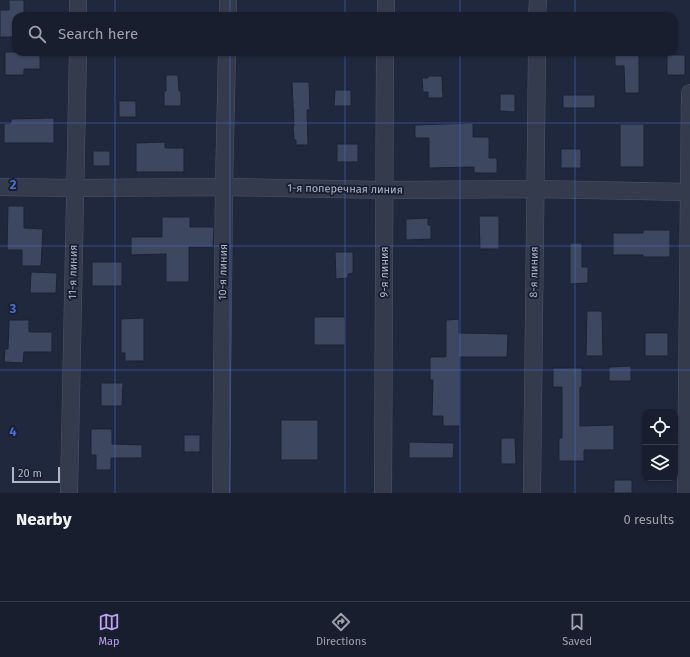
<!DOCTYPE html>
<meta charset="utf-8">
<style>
:root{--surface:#181e2e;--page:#252b3a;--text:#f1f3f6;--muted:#9fa2aa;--line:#363c4a;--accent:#bca0f2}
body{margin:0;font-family:"Fira Sans",sans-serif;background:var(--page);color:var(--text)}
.controls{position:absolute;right:12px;bottom:12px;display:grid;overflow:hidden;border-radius:8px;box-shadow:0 1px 3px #0004}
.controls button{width:36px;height:36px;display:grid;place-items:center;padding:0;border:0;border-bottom:1px solid var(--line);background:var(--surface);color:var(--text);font:20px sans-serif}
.scale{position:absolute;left:12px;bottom:10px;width:48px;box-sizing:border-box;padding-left:4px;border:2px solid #afb5c9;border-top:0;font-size:11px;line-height:14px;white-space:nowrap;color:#afb5c9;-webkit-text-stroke:3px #192032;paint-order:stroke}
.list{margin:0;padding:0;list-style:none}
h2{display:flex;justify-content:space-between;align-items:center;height:52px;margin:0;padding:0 16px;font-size:17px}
h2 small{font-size:13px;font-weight:400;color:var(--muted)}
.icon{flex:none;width:22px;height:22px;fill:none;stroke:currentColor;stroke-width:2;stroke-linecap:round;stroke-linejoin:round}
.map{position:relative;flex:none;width:690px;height:493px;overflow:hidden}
.search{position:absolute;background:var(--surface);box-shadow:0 1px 3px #0004;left:12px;right:12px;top:12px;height:44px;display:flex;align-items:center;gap:10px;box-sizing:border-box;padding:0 14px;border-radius:12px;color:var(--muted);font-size:15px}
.sheet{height:108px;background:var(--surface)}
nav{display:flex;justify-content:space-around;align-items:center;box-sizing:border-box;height:56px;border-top:1px solid var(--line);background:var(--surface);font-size:11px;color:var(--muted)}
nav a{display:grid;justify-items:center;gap:2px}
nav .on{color:var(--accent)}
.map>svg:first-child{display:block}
</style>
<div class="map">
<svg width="690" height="493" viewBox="0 0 690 493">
<rect width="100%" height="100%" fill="#20283d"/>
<!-- building -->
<path fill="#3e4760" stroke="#1b2234" d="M 9,0 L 24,0 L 24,16 L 16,16 L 16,37 L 0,37 L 0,10 L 9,10 Z
M 5,52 L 40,52 L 40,69 L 24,69 L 24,75 L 5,75 Z
M 615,53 L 639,53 L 639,93 L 625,93 L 624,66 L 615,66 Z
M 667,55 L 685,55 L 685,75 L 667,75 Z
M 166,75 L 178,75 L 179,91 L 181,91 L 181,106 L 164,106 L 164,91 L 166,91 Z
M 428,76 L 442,76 L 443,98 L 428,98 L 428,92 L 423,92 L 422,78 L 428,78 Z
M 292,82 L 309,82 L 310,110 L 307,110 L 308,145 L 296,145 L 296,140 L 294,140 L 293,126 L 294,126 Z
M 335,90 L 351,90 L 351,106 L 334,106 Z
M 500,94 L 515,94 L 515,112 L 500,111 Z
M 563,95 L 595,95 L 595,108 L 563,108 Z
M 119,101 L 136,101 L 136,117 L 119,117 Z
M 54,118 L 54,143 L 4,143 L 4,124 L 11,123 L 11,119 Z
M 473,123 L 473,137 L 489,137 L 489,158 L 497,158 L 497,173 L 474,173 L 474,167 L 429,168 L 429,138 L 415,138 L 415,125 Z
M 620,124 L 644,124 L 644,167 L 620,167 Z
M 165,142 L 165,148 L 184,148 L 184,172 L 136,172 L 136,143 Z
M 337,144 L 358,144 L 358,162 L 337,162 Z
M 561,149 L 581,149 L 581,168 L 561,168 Z
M 93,151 L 110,151 L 110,166 L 93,166 Z
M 8,206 L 24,206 L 24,228 L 43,229 L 41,266 L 22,266 L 22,250 L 7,250 Z
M 479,216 L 499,216 L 499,249 L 480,249 Z
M 162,217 L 190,217 L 190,227 L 214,227 L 213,247 L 189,247 L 189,282 L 166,282 L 166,254 L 131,255 L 131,237 L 162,237 Z
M 428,218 L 428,225 L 431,225 L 431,239 L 406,240 L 406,219 Z
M 643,230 L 670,230 L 670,257 L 643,257 L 643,255 L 613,255 L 613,233 L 643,233 Z
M 570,243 L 582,243 L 582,267 L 588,267 L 588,283 L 570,284 Z
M 335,252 L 353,252 L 353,273 L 348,274 L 348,278 L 336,279 Z
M 92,262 L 122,262 L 122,286 L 92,286 Z
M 31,272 L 57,273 L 56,293 L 30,293 Z
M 587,311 L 602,311 L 603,356 L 586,356 Z
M 314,317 L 345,317 L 345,345 L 314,345 Z
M 144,318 L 144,361 L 125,361 L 125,353 L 121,353 L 121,319 Z
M 459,319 L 459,333 L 508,334 L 507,357 L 460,357 L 460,426 L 443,426 L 443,416 L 432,416 L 433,380 L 430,380 L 430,357 L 446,357 L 446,320 Z
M 9,320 L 29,320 L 29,332 L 52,332 L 52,352 L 24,352 L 23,363 L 4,362 L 5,349 L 8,349 Z
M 645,333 L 668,333 L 668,356 L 645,356 Z
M 631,366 L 631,381 L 609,381 L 609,367 Z
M 553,368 L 582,368 L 582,387 L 580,387 L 580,426 L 614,425 L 614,450 L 584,450 L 584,461 L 559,461 L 559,438 L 562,438 L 562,387 L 553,387 Z
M 101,383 L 123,383 L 122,406 L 101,406 Z
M 281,420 L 318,420 L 318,460 L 281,460 Z
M 91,429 L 112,429 L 112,444 L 142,445 L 142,458 L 111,458 L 111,470 L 96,470 L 96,455 L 91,455 Z
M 184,435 L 200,435 L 200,452 L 184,452 Z
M 501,438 L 515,438 L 516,464 L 501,464 Z
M 409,442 L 454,443 L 453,458 L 409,458 Z
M 614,480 L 632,480 L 632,493 L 614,493 Z"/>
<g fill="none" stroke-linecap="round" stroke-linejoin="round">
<defs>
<path id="street" d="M 78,16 L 78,0
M 228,16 L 228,0
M 386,16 L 386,0
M 537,16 L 538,0
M 0,187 L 74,188 L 224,187 L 384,190 L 535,189 L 690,192
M 69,493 L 78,52
M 221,493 L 224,187 L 227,52
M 383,493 L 385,52
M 532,493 L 537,52
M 686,493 L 690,93"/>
</defs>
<!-- street casing -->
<use href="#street" stroke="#4f5568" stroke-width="18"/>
<!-- street -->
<use href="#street" stroke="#343b4d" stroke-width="17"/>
</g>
<!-- grid -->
<path fill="none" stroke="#496dd4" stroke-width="1" stroke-opacity="0.55" d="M 115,0 L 115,16M 230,0 L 230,16M 345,0 L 345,16M 460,0 L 460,16M 575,0 L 575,16M 115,52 L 115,493M 230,52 L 230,493M 345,52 L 345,493M 460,52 L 460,493M 575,52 L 575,493M 0,123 L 690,123M 0,246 L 690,246M 0,370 L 690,370"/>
<g text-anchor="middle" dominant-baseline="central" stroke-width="4" stroke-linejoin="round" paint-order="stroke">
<!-- street labels -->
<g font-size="11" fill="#afb5c9" stroke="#192032">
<text transform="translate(345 189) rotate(1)">1-я поперечная линия</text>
<text transform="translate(73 272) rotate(-89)">11-я линия</text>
<text transform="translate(223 272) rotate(-89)">10-я линия</text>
<text transform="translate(384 272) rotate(-90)">9-я линия</text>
<text transform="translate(534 272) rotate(-89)">8-я линия</text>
</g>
</g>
<g font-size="13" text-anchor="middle" font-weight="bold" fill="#496dd4" stroke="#192032" stroke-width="4" stroke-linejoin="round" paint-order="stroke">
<text x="13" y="189">2</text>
<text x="13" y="313">3</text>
<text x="13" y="436">4</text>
</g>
</svg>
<div class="controls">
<button><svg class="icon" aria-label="locate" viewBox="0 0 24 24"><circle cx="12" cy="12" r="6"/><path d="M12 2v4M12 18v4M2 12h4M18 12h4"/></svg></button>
<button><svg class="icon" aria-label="layers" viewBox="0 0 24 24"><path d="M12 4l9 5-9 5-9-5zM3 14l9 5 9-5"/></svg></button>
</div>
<div class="scale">20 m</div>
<div class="search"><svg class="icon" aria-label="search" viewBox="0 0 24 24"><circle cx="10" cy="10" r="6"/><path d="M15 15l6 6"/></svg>Search here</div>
</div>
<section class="sheet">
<h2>Nearby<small>0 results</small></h2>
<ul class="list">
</ul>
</section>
<nav>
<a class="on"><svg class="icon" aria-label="map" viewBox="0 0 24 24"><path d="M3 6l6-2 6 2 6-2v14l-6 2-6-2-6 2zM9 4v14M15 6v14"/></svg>Map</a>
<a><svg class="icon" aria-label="directions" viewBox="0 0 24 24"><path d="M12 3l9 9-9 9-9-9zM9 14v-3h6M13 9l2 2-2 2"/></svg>Directions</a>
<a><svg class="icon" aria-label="saved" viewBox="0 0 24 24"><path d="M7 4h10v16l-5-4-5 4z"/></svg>Saved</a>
</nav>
